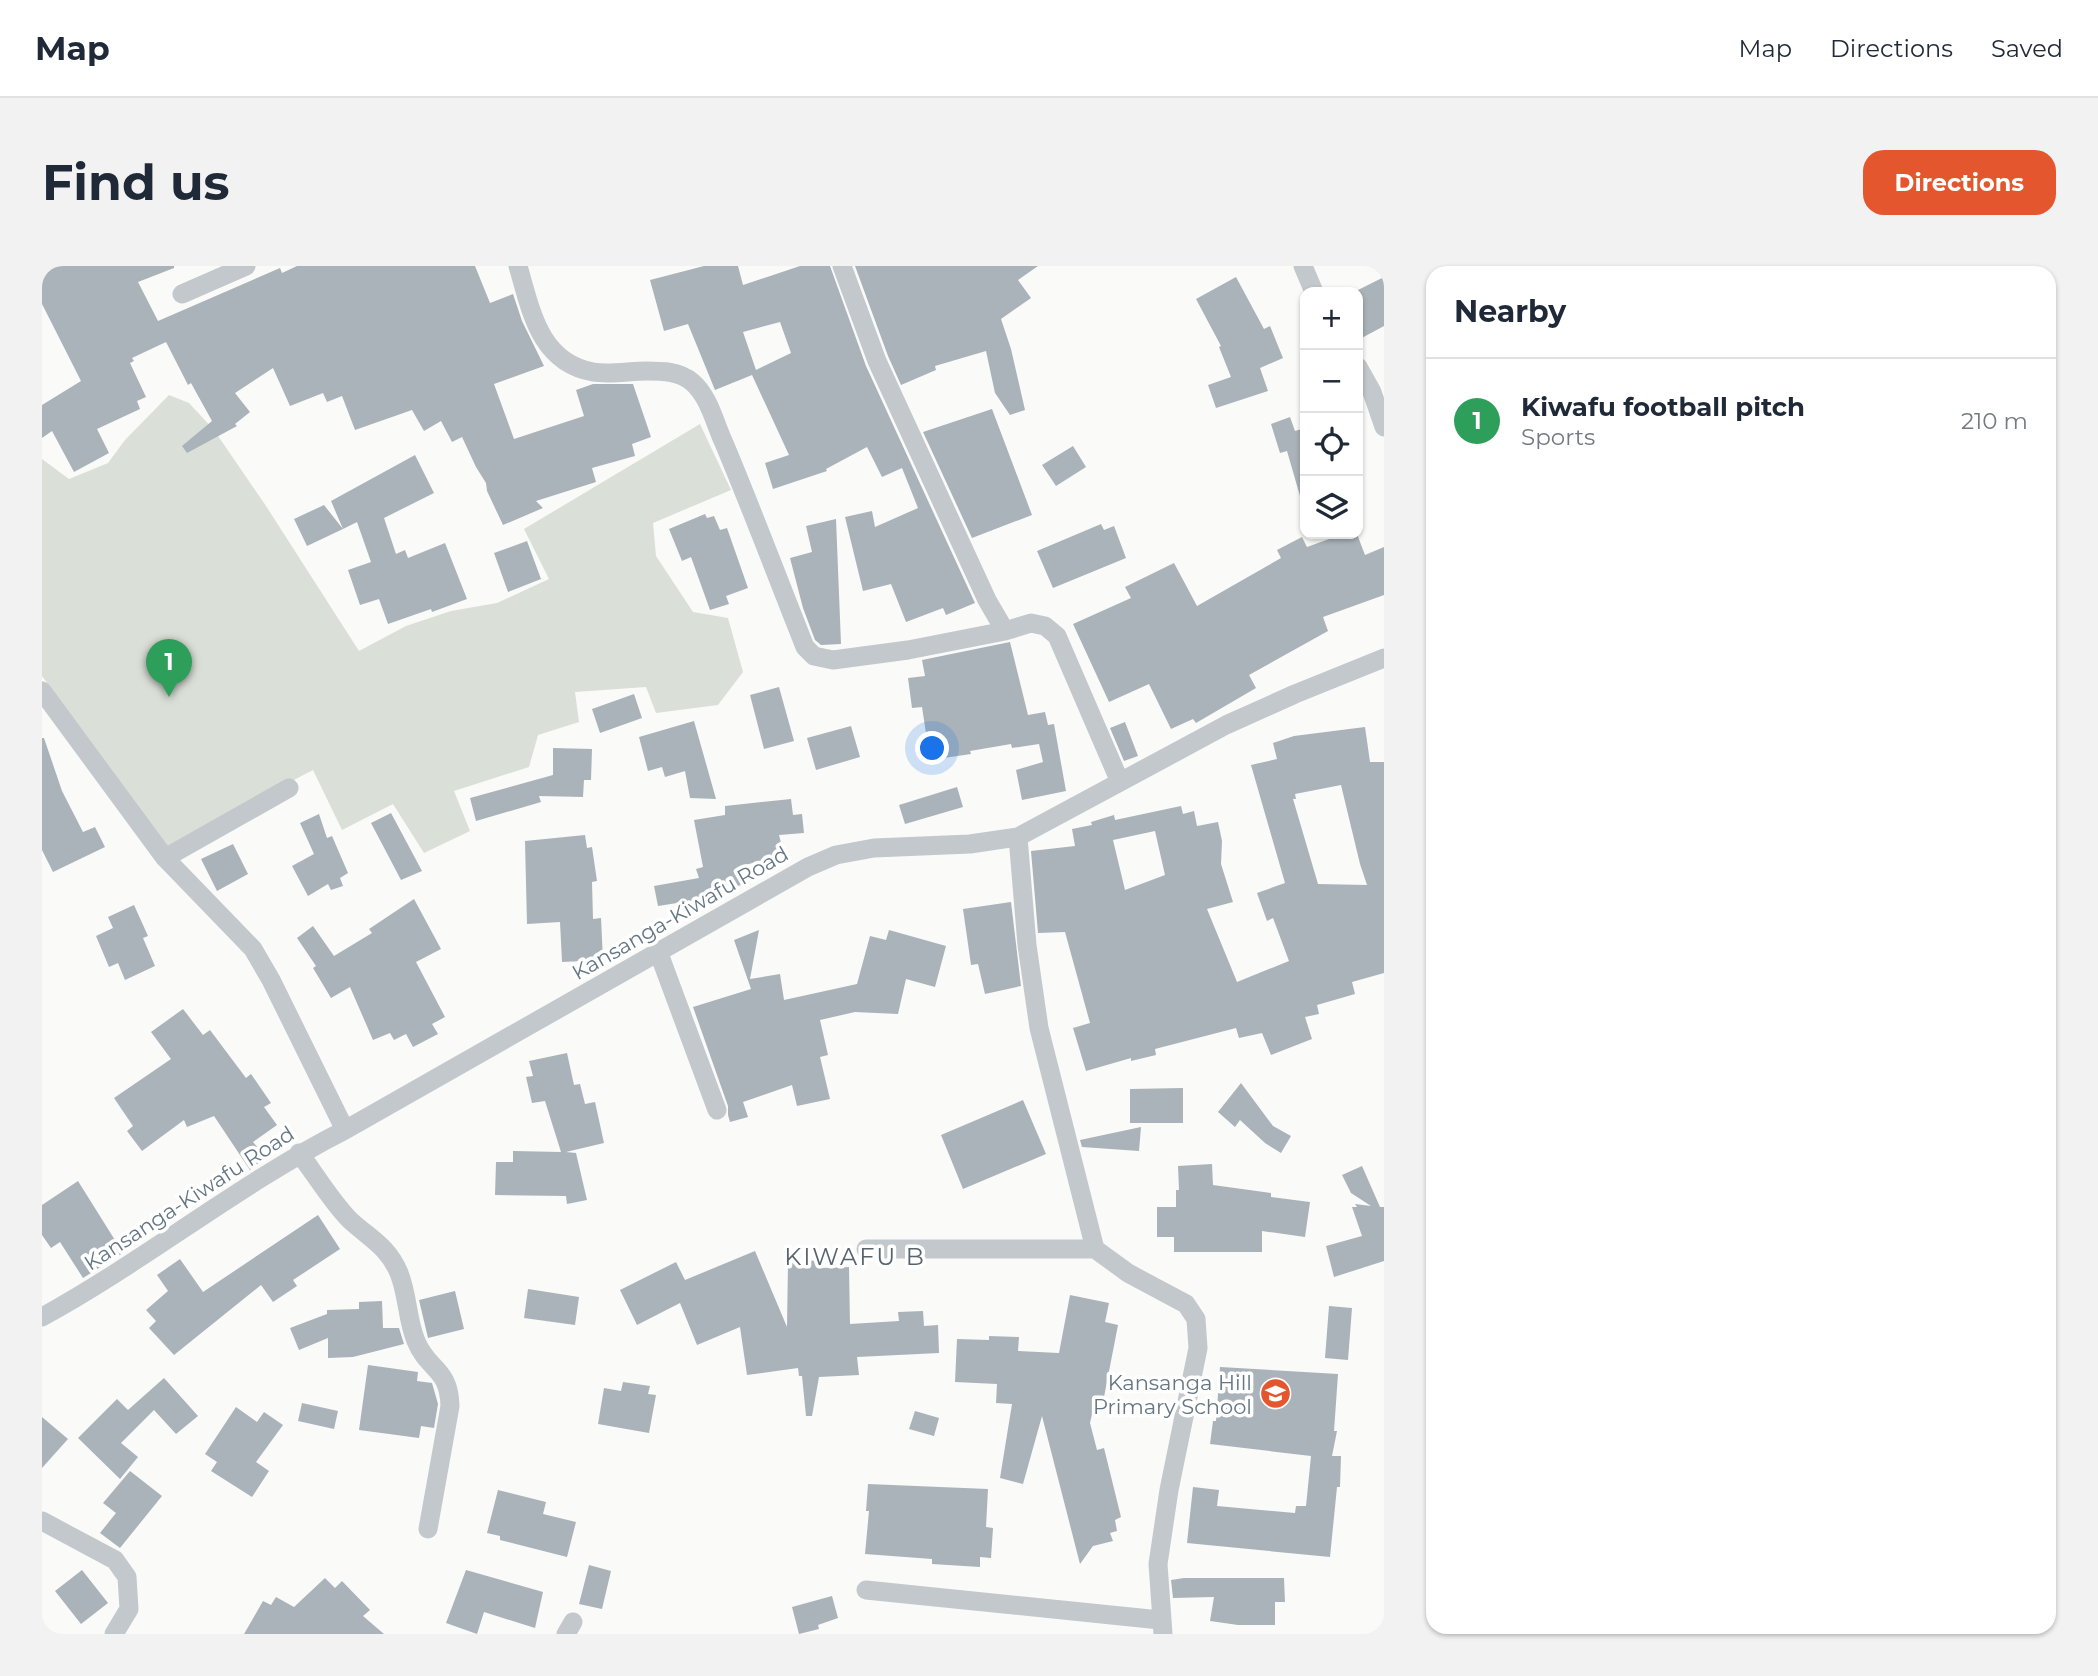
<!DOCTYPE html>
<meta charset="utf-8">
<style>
:root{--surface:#fff;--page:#f2f2f3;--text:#1f2937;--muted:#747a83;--line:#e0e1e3;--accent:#e4572e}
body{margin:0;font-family:Montserrat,sans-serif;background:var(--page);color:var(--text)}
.controls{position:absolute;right:21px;top:21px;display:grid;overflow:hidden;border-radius:14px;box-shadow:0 2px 5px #0004}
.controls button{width:63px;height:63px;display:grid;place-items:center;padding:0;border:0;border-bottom:2px solid var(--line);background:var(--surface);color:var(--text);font:35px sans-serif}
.you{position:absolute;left:891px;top:483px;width:24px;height:24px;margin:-18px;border:5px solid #fff;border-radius:50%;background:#1a73e8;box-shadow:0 0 0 10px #1a73e833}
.badge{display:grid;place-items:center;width:46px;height:46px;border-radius:50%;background:var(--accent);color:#fff;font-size:23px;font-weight:700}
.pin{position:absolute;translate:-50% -58px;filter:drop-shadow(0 2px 4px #0008)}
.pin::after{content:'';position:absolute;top:37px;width:24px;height:21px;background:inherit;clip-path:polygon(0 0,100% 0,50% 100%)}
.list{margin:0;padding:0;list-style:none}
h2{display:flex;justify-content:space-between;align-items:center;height:91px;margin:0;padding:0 28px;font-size:30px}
h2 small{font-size:23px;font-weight:400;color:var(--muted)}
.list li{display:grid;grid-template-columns:46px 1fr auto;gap:21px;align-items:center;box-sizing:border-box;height:126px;padding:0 28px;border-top:2px solid var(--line)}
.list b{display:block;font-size:26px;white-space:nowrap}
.list p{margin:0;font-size:23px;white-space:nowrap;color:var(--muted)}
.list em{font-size:23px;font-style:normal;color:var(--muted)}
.icon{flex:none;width:38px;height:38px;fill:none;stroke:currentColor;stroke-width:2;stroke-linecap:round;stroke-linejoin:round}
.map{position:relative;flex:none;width:1342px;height:1368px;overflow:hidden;border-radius:21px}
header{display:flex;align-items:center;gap:42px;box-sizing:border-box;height:98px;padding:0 35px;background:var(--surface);border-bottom:2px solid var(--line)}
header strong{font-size:33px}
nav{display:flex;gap:38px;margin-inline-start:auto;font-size:24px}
.intro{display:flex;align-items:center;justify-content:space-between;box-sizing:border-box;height:168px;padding:0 42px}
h1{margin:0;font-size:49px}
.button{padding:18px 32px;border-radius:21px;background:var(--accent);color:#fff;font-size:24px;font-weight:700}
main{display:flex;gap:42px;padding:0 42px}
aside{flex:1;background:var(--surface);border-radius:21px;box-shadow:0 2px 5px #0004}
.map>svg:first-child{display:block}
</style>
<header>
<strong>Map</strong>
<nav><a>Map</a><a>Directions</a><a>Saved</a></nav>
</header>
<div class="intro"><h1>Find us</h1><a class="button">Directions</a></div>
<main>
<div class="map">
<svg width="1342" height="1368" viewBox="0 0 1342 1368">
<rect width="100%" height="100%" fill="#fafaf8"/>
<!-- green -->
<path fill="#dadfd7" d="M 127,129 L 147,137 L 172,164 L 224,240 L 317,385 L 364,360 L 409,345 L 455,337 L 507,313 L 482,263 L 658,158 L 689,224 L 611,257 L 614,290 L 651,346 L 686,352 L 701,406 L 676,439 L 614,447 L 604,421 L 533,426 L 537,456 L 496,469 L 487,501 L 412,525 L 428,565 L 382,587 L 351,538 L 300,564 L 271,504 L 125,580 L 0,410 L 0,193 L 27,213 L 66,197 L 83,174 Z"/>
<!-- building -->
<path fill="#aab3b9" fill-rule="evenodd" d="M 8,0 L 132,0 L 132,2 L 96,16 L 116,55 L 238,2 L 240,7 L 255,0 L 433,0 L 448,37 L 471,28 L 480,55 L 502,100 L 452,118 L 472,173 L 542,150 L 534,124 L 551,118 L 591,118 L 609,171 L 590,178 L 593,190 L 550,202 L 554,216 L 494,235 L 501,242 L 461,259 L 445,225 L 444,217 L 434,201 L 420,171 L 410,176 L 399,155 L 382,165 L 370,144 L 313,164 L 300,130 L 285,136 L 281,127 L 248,140 L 231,102 L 193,127 L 208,146 L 193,158 L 195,160 L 145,187 L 140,180 L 170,155 L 149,117 L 146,119 L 124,76 L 90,92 L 92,95 L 88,97 L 104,131 L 95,135 L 98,143 L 55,163 L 67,187 L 32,206 L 10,165 L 0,172 L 0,139 L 39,115 L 0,38 L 0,4 Z
M 662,0 L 696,0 L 701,19 L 758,0 L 788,0 L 824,100 L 933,337 L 904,349 L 901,342 L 864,356 L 849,318 L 821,325 L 803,251 L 830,245 L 833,261 L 876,242 L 860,202 L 840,211 L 825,181 L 784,203 L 785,205 L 731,223 L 723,197 L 747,189 L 710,109 L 673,124 L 646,58 L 622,65 L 608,14 ZM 738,56 L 749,87 L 714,104 L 701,66 Z
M 813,0 L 996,0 L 976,14 L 989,32 L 959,53 L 969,83 L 983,144 L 968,149 L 953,127 L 944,85 L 893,100 L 894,104 L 859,119 L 846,90 Z
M 1194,11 L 1222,63 L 1228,60 L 1241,92 L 1218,102 L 1226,125 L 1174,142 L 1166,119 L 1189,111 L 1177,81 L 1179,80 L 1154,33 Z
M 1342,11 L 1342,60 L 1316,74 L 1316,24 Z
M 950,143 L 990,249 L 930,272 L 881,166 Z
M 1248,151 L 1253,165 L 1263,162 L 1263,229 L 1258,230 L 1245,185 L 1238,187 L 1229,158 Z
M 1031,180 L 1044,201 L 1014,220 L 1000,199 Z
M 373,189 L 392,227 L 342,252 L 354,288 L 363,284 L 366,292 L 403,277 L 425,333 L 390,346 L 389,343 L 346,358 L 337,333 L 318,339 L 306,304 L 329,296 L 315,256 L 301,263 L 289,235 Z
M 282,239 L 301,263 L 265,280 L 252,253 Z
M 663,248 L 665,252 L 672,250 L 678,264 L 685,262 L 706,322 L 684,330 L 687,338 L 668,344 L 649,291 L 640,295 L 627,263 Z
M 794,253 L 799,378 L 779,379 L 773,374 L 761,342 L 748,292 L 770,286 L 764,260 Z
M 1059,258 L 1062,264 L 1072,260 L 1084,292 L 1011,322 L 995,285 Z
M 1301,268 L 1315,268 L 1323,289 L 1342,281 L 1342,329 L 1281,351 L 1286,365 L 1207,409 L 1214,422 L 1154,457 L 1151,453 L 1129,463 L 1107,418 L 1067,436 L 1031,358 L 1089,332 L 1083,321 L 1132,297 L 1155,340 L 1239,292 L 1235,284 L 1260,271 L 1265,281 Z
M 485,275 L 499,313 L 466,326 L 452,287 Z
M 968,376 L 986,449 L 1003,446 L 1006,459 L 1012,458 L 1024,525 L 980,534 L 974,504 L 1001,496 L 997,478 L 970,482 L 969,478 L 928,485 L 929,488 L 888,494 L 880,441 L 870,442 L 866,412 L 883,410 L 880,394 Z
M 737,421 L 752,475 L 722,483 L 708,429 Z
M 592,428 L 600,452 L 558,467 L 550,443 Z
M 652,455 L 674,533 L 648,532 L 643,505 L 623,511 L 620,501 L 606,505 L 597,471 Z
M 1083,456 L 1096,490 L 1082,495 L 1068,462 Z
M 809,460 L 818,491 L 774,504 L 765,472 Z
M 1323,461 L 1328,496 L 1342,496 L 1342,707 L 1310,716 L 1313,728 L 1275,739 L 1277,748 L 1263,751 L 1270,773 L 1229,789 L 1220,767 L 1197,772 L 1194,762 L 1113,783 L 1114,789 L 1089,795 L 1089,792 L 1044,805 L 1031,762 L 1048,757 L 1023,666 L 996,667 L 989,585 L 1033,580 L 1030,563 L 1050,559 L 1049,556 L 1072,549 L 1073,554 L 1139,540 L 1141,548 L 1152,545 L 1155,560 L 1176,556 L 1180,575 L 1179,598 L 1191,636 L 1165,643 L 1195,716 L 1247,695 L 1231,652 L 1225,655 L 1215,627 L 1243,617 L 1209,499 L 1235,493 L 1231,477 L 1252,470 ZM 1299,519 L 1318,598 L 1325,619 L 1276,618 L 1251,533 L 1254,533 L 1253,528 ZM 1113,565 L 1123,609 L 1083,624 L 1071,574 Z
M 0,472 L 2,472 L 20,525 L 41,566 L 53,561 L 63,581 L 11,606 L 0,584 Z
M 511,482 L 550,483 L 549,514 L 542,514 L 541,531 L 497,530 L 499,536 L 434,555 L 428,532 L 511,509 Z
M 915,521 L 921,541 L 863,558 L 857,539 Z
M 749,533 L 751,549 L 760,548 L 762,567 L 737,569 L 742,589 L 699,600 L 700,605 L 695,607 L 699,619 L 654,634 L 616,640 L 612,620 L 657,612 L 654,603 L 661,601 L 652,554 L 683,549 L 683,540 Z
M 349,547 L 380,605 L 359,614 L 329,557 Z
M 277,548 L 285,572 L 290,570 L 306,607 L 298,612 L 301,620 L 289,624 L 286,618 L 266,630 L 250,600 L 272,588 L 258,557 Z
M 543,569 L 545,582 L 550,581 L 555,615 L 550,616 L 551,653 L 559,652 L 561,694 L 520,696 L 518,656 L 485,658 L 483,575 Z
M 191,578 L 206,608 L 175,625 L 159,593 Z
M 372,633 L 399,683 L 374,696 L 403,751 L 390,758 L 396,768 L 371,781 L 364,768 L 352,774 L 348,767 L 331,774 L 308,721 L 289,732 L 271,702 L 274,700 L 255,672 L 271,660 L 292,690 L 330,667 L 327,663 Z
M 969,636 L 979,720 L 943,728 L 936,698 L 929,699 L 921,643 Z
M 92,639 L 106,670 L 101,672 L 113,700 L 83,714 L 76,697 L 67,701 L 54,670 L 71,662 L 66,651 Z
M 717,664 L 708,713 L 738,708 L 742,734 L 815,718 L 828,670 L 844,674 L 847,664 L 904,680 L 893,721 L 864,713 L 856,748 L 813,746 L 778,754 L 786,789 L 778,791 L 788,833 L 755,840 L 750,819 L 701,836 L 706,851 L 688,856 L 686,849 L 686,840 L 651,741 L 709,723 L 692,674 Z
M 141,743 L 161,769 L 168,764 L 204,812 L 209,808 L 229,837 L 222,841 L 235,859 L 211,876 L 224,891 L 208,904 L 172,850 L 145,861 L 142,854 L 100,885 L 85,865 L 91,860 L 72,832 L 129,793 L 109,766 Z
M 525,787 L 532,819 L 538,818 L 543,838 L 553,836 L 562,877 L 524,886 L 534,887 L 545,934 L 525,938 L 524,930 L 453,929 L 454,896 L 471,896 L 471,885 L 519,886 L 503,835 L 490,837 L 484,811 L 491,810 L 487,795 Z
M 1199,817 L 1231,860 L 1249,870 L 1239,887 L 1223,877 L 1198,854 L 1193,861 L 1176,846 Z
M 1141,822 L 1141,857 L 1088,857 L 1088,823 Z
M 981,834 L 1004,888 L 921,923 L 899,869 Z
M 1099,861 L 1097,885 L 1040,881 L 1038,874 Z
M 1170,898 L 1171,919 L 1229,927 L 1229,931 L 1268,936 L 1263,971 L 1220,965 L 1220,986 L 1132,986 L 1132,971 L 1115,971 L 1115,941 L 1134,941 L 1134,924 L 1137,924 L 1136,900 Z
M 1320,900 L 1338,941 L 1342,941 L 1342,995 L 1292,1011 L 1284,980 L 1320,970 L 1310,941 L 1315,941 L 1313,938 L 1329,940 L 1309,927 L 1300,909 Z
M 36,915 L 81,987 L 41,1012 L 18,976 L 9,982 L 0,969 L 0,939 Z
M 276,949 L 298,983 L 251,1014 L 255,1020 L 231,1036 L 219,1019 L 132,1089 L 107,1062 L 114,1055 L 104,1044 L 126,1025 L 115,1009 L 138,993 L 161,1026 Z
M 713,985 L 745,1061 L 746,996 L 781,994 L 781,1002 L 807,1001 L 808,1058 L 857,1055 L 856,1046 L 881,1045 L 882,1060 L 896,1059 L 897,1087 L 815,1091 L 817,1109 L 777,1111 L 770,1150 L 764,1150 L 760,1110 L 757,1110 L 756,1102 L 705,1109 L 698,1061 L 655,1079 L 638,1037 L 595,1059 L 578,1024 L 634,996 L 643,1014 Z
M 486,1023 L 537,1031 L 533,1059 L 482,1052 Z
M 413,1025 L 422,1063 L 386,1072 L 377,1034 Z
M 1028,1029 L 1067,1037 L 1063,1056 L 1076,1059 L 1062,1131 L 1054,1130 L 1048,1157 L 1055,1184 L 1062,1182 L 1079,1251 L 1073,1254 L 1075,1265 L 1068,1267 L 1071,1275 L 1051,1280 L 1038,1298 L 1000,1150 L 981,1218 L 958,1212 L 970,1138 L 954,1137 L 955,1118 L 913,1116 L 915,1073 L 947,1074 L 947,1070 L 977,1071 L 976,1085 L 1017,1087 Z
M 340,1035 L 341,1062 L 357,1062 L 362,1078 L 311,1091 L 286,1092 L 286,1072 L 257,1084 L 248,1062 L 285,1048 L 285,1044 L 317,1043 L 317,1036 Z
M 1287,1040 L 1310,1042 L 1306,1094 L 1283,1092 Z
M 326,1099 L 376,1106 L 375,1115 L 390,1117 L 396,1138 L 392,1162 L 379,1160 L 377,1172 L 317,1164 Z
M 1178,1101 L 1296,1108 L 1292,1165 L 1295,1165 L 1290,1190 L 1299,1190 L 1298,1221 L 1295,1221 L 1288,1291 L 1145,1277 L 1151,1221 L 1177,1224 L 1175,1240 L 1253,1247 L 1254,1240 L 1264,1240 L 1269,1190 L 1168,1178 L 1171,1155 L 1174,1155 Z
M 122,1112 L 156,1150 L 134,1168 L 112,1144 L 79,1177 L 96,1191 L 78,1213 L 36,1172 L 75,1133 L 86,1144 Z
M 581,1116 L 608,1120 L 606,1128 L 614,1129 L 607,1167 L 556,1158 L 562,1122 L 579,1125 Z
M 260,1137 L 296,1145 L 292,1163 L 256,1155 Z
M 194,1141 L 215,1156 L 222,1146 L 241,1159 L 214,1196 L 227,1205 L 210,1231 L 169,1205 L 175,1196 L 163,1188 Z
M 873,1145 L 897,1152 L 892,1170 L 867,1163 Z
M 0,1151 L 26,1173 L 0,1202 Z
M 88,1205 L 120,1230 L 78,1282 L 58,1267 L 74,1247 L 61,1237 Z
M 826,1218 L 946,1223 L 944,1261 L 951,1262 L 949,1292 L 938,1291 L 938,1301 L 890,1298 L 890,1293 L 823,1288 L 827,1245 L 824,1245 Z
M 456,1224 L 504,1236 L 501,1248 L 534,1256 L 525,1291 L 458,1274 L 458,1270 L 445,1267 Z
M 547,1299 L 569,1305 L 560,1343 L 537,1338 Z
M 40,1304 L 66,1337 L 39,1358 L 13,1325 Z
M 424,1304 L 501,1326 L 493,1362 L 442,1346 L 435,1368 L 404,1357 Z
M 283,1312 L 293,1322 L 300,1315 L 328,1344 L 321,1350 L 342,1368 L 202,1368 L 221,1335 L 229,1339 L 234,1331 L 252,1341 Z
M 1142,1312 L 1242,1312 L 1243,1336 L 1233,1336 L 1233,1359 L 1196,1359 L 1168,1355 L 1172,1331 L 1131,1332 L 1129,1314 Z
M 790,1330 L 796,1352 L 776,1359 L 777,1363 L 757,1368 L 750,1341 Z"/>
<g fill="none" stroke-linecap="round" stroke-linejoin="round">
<!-- minor -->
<path stroke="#c3c8cc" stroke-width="19" d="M 476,0 C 489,44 497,96 551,106 C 567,109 588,105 604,105 C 620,105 637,105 650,116 C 667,130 673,158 682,177 C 710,244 736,313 763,381 L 772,390 L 791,394 L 866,384 L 963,365 L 989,357 L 1003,360 L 1015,370 L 1078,516
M 800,0 L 835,95 L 945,334 L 963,365
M 1261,0 L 1272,26
M 140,28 L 204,0
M 1316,101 L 1330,126 L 1342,161
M 0,425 L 123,592 L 211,683 L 229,714 L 303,864
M 976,571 L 985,679 L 997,762 L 1053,983 L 1086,1007 L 1144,1038 L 1154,1053 L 1156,1082 L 1127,1224 L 1116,1298 L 1121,1368
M 123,592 L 247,522
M 616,685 L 675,844
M 257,887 C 272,906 293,941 310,956 C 329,973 346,981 357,1007 C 366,1029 365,1054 374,1075 C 386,1105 407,1101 408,1140 L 386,1263
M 824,983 L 1053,983
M 0,1051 C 104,994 197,918 303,864 L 766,601 L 794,589 L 832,582 L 928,578 L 976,571 L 1184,459 L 1253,428 L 1342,392
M 0,1255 L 73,1294 L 85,1311 L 87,1343 L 72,1368
M 824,1324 L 1118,1354
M 524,1368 L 531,1356"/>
</g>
<!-- icons -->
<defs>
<symbol id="school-disc" viewBox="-11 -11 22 22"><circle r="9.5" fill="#e4572e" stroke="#fff"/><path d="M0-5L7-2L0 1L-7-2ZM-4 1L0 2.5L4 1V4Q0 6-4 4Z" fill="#fff"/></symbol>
</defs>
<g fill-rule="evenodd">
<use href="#school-disc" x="1216" y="1110" width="35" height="35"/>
</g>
<g text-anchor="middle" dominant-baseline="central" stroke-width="7" stroke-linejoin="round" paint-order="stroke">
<!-- street labels -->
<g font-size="21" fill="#657683" stroke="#fff">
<text transform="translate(638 647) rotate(-30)">Kansanga-Kiwafu Road</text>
<text transform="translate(147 932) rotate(-33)">Kansanga-Kiwafu Road</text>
</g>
<!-- poi labels -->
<g font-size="21" fill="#657683" stroke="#fff" text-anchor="end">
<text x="1210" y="1116">Kansanga Hill<tspan x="1210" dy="24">Primary School</tspan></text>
</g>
<!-- quarter labels -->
<g font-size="24" letter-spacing="2" fill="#57646e" stroke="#fff">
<text x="813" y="990">KIWAFU B</text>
</g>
</g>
</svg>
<div class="controls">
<button>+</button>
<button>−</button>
<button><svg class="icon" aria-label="locate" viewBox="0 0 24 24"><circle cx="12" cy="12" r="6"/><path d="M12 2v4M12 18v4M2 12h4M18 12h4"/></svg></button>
<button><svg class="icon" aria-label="layers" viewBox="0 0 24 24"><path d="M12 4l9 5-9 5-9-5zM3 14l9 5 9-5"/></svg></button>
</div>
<div class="you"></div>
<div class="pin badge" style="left:127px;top:431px;background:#2e9e5b">1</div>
</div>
<aside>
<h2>Nearby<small></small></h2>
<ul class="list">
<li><span class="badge" style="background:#2e9e5b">1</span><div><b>Kiwafu football pitch</b><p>Sports</p></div><em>210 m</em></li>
</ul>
</aside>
</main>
